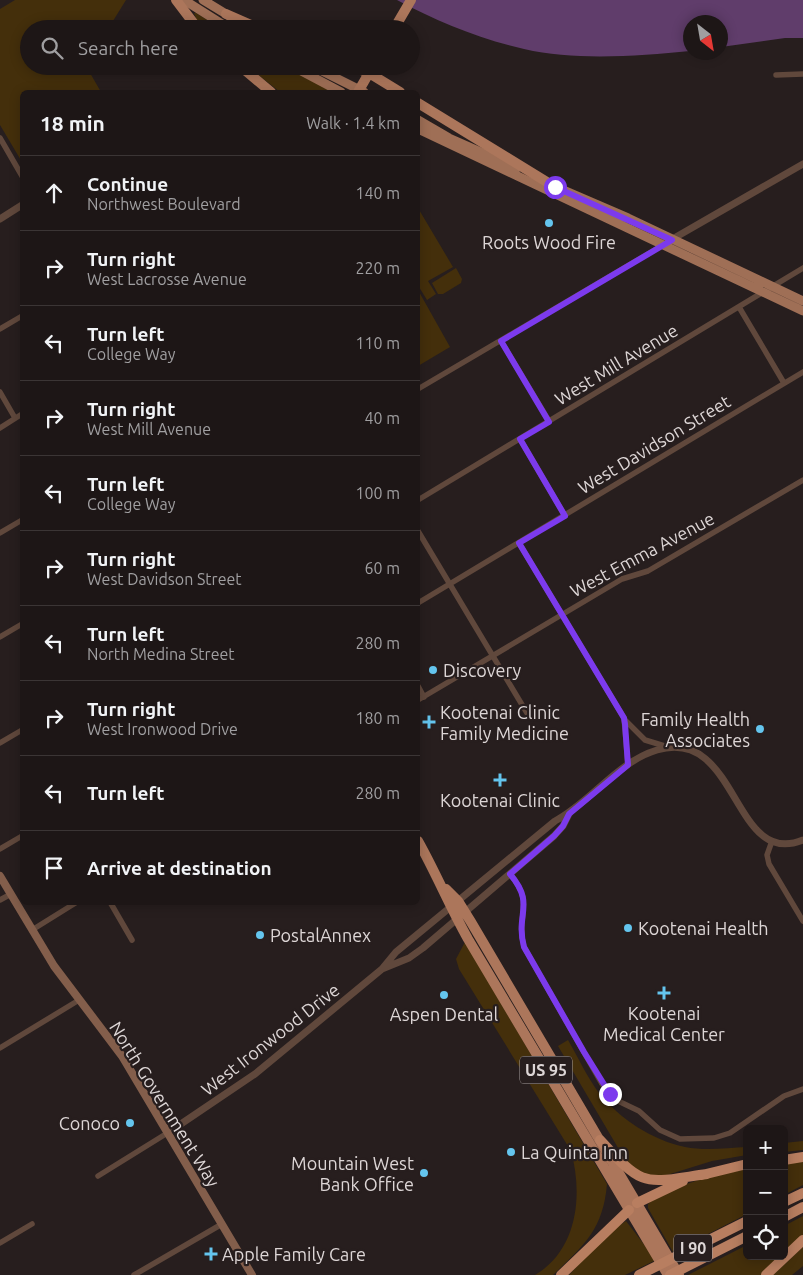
<!DOCTYPE html>
<meta charset="utf-8">
<style>
:root{--surface:#1d1616;--page:#251f1f;--text:#f1f3f6;--muted:#a09fa1;--line:#3b3535}
body{margin:0;font-family:Ubuntu,sans-serif;background:var(--page);color:var(--text)}
.controls{position:absolute;right:15px;bottom:15px;display:grid;overflow:hidden;border-radius:8px;box-shadow:0 2px 12px #0003}
.controls button{width:45px;height:45px;display:grid;place-items:center;padding:0;border:0;border-bottom:1px solid var(--line);background:var(--surface);color:var(--text);font:25px sans-serif}
.compass{position:absolute;left:683px;top:15px;width:45px;height:45px;border-radius:50%;background:var(--surface);box-shadow:0 2px 12px #0003;rotate:149deg}
.stop{position:absolute;width:15px;height:15px;margin:-11px;border:4px solid #7c3aed;border-radius:50%;background:#fff}
.stop.end{background:#7c3aed;border-color:#fff;box-shadow:0 1px 5px #0008}
.list{margin:0;padding:0;list-style:none}
h2{display:flex;justify-content:space-between;align-items:center;height:65px;margin:0;padding:0 20px;font-size:21px}
h2 small{font-size:16px;font-weight:400;color:var(--muted)}
.list li{display:grid;grid-template-columns:32px 1fr auto;gap:15px;align-items:center;box-sizing:border-box;height:75px;padding:0 20px;border-top:1px solid var(--line)}
.list b{display:block;font-size:19px;white-space:nowrap}
.list p{margin:0;font-size:16px;white-space:nowrap;color:var(--muted)}
.list em{font-size:16px;font-style:normal;color:var(--muted)}
.icon{flex:none;width:28px;height:28px;fill:none;stroke:currentColor;stroke-width:2;stroke-linecap:round;stroke-linejoin:round}
.map{position:relative;flex:none;width:803px;height:1275px;overflow:hidden}
.search{position:absolute;background:var(--surface);box-shadow:0 2px 12px #0003;left:20px;top:20px;width:400px;height:55px;display:flex;align-items:center;gap:12px;box-sizing:border-box;padding:0 18px;border-radius:28px;color:var(--muted);font-size:19px}
.panel{position:absolute;background:var(--surface);box-shadow:0 2px 12px #0003;left:20px;top:90px;width:400px;height:815px;border-radius:8px}
.map>svg:first-child{display:block}
</style>
<div class="map">
<svg width="803" height="1275" viewBox="0 0 803 1275">
<rect width="100%" height="100%" fill="#271e1e"/>
<!-- green -->
<path fill="#442f0b" d="M 15,0 L 126,0 L 108,29 L 29,29 L 29,66 L 86,66 L 101,92 L 22,92 L 22,162 L 0,125 L 0,9 Z
M 194,13 L 196,13 L 222,29 L 204,29 L 198,23 Z
M 247,66 L 287,66 L 334,92 L 280,92 Z
M 418,208 L 453,267 L 428,281 L 436,294 L 427,300 L 419,287 L 418,289 Z
M 456,268 L 462,279 L 461,283 L 443,294 L 438,294 L 432,283 Z
M 418,290 L 450,347 L 418,366 Z
M 465,942 L 607,1184 C 603,1230 584,1245 553,1275 L 535,1275 C 578,1250 583,1194 571,1151 L 459,969 L 456,959 Z
M 568,1040 C 578,1057 587,1077 599,1093 C 620,1119 652,1140 685,1147 C 705,1151 727,1148 747,1147 L 747,1155 L 712,1161 L 667,1175 L 651,1177 L 636,1171 L 627,1163 L 558,1046 Z
M 803,1141 L 803,1150 L 784,1152 L 784,1143 Z
M 803,1160 L 803,1185 L 784,1195 L 784,1163 Z
M 747,1169 L 747,1214 L 673,1252 L 648,1208 L 648,1204 C 666,1187 722,1172 747,1169 Z
M 803,1216 L 803,1236 L 784,1254 L 784,1226 Z
M 626,1221 L 656,1260 L 625,1275 L 569,1275 L 608,1233 Z
M 747,1245 L 747,1256 L 782,1256 L 763,1275 L 688,1275 Z
M 803,1247 L 803,1266 L 792,1275 L 773,1275 Z"/>
<!-- water -->
<path fill="#603d6b" d="M 397,0 L 803,0 L 803,38 L 785,38 L 721,47 L 720,22 L 690,22 L 690,51 C 638,56 576,61 524,49 C 480,39 436,21 397,0 Z"/>
<g fill="none" stroke-linecap="round" stroke-linejoin="round">
<!-- minor -->
<path stroke="#60483c" stroke-width="5.5" d="M 776,75 L 803,74
M 0,138 L 22,176
M 739,307 L 784,383
M 0,329 L 22,316
M 501,341 L 549,421
M 418,389 L 663,245
M 0,392 L 15,418
M 0,428 L 22,414
M 520,439 L 565,516
M 418,500 L 803,268
M 418,531 L 527,713
M 0,533 L 22,520
M 519,543 L 624,718 L 628,765
M 418,603 L 803,372
M 0,637 L 22,624
M 418,686 L 424,697
M 418,700 L 622,579 L 648,571 L 803,480
M 625,720 L 645,740 L 668,747
M 0,743 L 22,730
M 772,841 L 767,855 L 769,864 L 803,921
M 0,849 L 22,836
M 510,874 C 536,905 515,913 524,947 L 602,1084 L 616,1100 L 639,1111 L 660,1130 L 680,1139 L 714,1138 L 730,1133 L 784,1096 L 803,1089
M 0,900 L 11,894
M 110,902 L 132,940
M 32,930 L 77,902
M 0,1048 L 79,1000
M 98,1176 L 169,1132
M 0,1243 L 32,1224
M 134,1275 L 222,1224"/>
<!-- tertiary -->
<path stroke="#60483c" stroke-width="7" d="M 0,219 L 22,205
M 669,241 L 803,164
M 382,969 L 409,958 L 423,948 L 554,836 L 563,826 L 569,814
M 169,1132 L 255,1074 L 382,969 L 396,952 L 555,821 C 591,802 617,762 657,750 C 739,726 732,869 803,840"/>
<!-- secondary -->
<path stroke="#835e4b" stroke-width="8" d="M 0,876 L 54,966 L 122,1056 L 252,1275"/>
<!-- primary -->
<path stroke="#9f6f56" stroke-width="9" d="M 184,0 L 230,29
M 203,0 L 231,17
M 292,66 L 341,92
M 312,66 L 364,92
M 418,120 L 449,138 L 517,168
M 418,129 L 803,311
M 549,184 L 628,218 L 803,301"/>
<!-- trunk -->
<path stroke="#ac765b" stroke-width="10" d="M 176,0 L 198,29
M 226,14 L 260,29
M 394,29 L 411,0
M 240,66 L 271,92
M 351,66 L 369,73 L 400,92
M 358,92 L 373,66
M 418,103 L 555,187
M 418,841 C 436,873 450,907 468,939 L 668,1275
M 446,889 L 458,901 L 471,922 L 679,1275"/>
<!-- motorway -->
<path stroke="#b87e60" stroke-width="10" d="M 600,1140 C 645,1189 643,1183 707,1174
M 784,1160 L 803,1157
M 702,1175 L 747,1164
M 784,1202 L 803,1193
M 637,1203 L 683,1181
M 784,1217 L 803,1207
M 561,1275 L 629,1210
M 639,1275 L 747,1221
M 670,1275 L 747,1236
M 766,1275 L 803,1240"/>
</g>
<g fill="none" stroke-linecap="round" stroke-linejoin="round">
<!-- route -->
<path stroke="#7c3aed" stroke-width="6" d="M 555,187 L 672,240 L 501,341 L 549,422 L 520,439 L 565,516 L 519,543 L 624,718 L 625,724 L 628,765 L 569,814 L 563,826 L 554,836 L 510,874 C 536,905 515,913 524,947 L 584,1052 L 610,1094"/>
</g>
<!-- markers -->
<g fill="#64c5ee" stroke="#271e1e" stroke-width="2">
<circle cx="549" cy="223" r="5"/>
<circle cx="433" cy="670" r="5"/>
<path d="M426.5 714.5h5v5h5v5h-5v5h-5v-5h-5v-5h5z"/>
<circle cx="760" cy="729" r="5"/>
<path d="M497.5 772.5h5v5h5v5h-5v5h-5v-5h-5v-5h5z"/>
<circle cx="628" cy="928" r="5"/>
<circle cx="260" cy="935" r="5"/>
<path d="M661.5 985.5h5v5h5v5h-5v5h-5v-5h-5v-5h5z"/>
<circle cx="444" cy="995" r="5"/>
<circle cx="130" cy="1123" r="5"/>
<circle cx="511" cy="1152" r="5"/>
<circle cx="424" cy="1173" r="5"/>
<path d="M208.5 1246.5h5v5h5v5h-5v5h-5v-5h-5v-5h5z"/>
</g>
<g text-anchor="middle" dominant-baseline="central" stroke-width="4.5" stroke-linejoin="round" paint-order="stroke">
<!-- shield labels -->
<g fill="#271e1e" stroke="#a69f9f" stroke-width="1">
<rect x="520" y="1056.5" width="52" height="27" rx="4"/>
<rect x="674" y="1234.5" width="38" height="27" rx="4"/>
</g>
<g font-size="16" font-weight="bold" fill="#ddd6d6">
<text x="546" y="1070">US 95</text>
<text x="693" y="1248">I 90</text>
</g>
<!-- poi labels -->
<g font-size="18" fill="#ddd6d6" stroke="#271e1e" text-anchor="start">
<text x="549" y="242" text-anchor="middle">Roots Wood Fire</text>
<text x="443" y="670">Discovery</text>
<text x="440" y="712">Kootenai Clinic<tspan x="440" dy="21">Family Medicine</tspan></text>
<text x="750" y="719" text-anchor="end">Family Health<tspan x="750" dy="21">Associates</tspan></text>
<text x="500" y="800" text-anchor="middle">Kootenai Clinic</text>
<text x="638" y="928">Kootenai Health</text>
<text x="270" y="935">PostalAnnex</text>
<text x="664" y="1013" text-anchor="middle">Kootenai<tspan x="664" dy="21">Medical Center</tspan></text>
<text x="444" y="1014" text-anchor="middle">Aspen Dental</text>
<text x="120" y="1123" text-anchor="end">Conoco</text>
<text x="521" y="1152">La Quinta Inn</text>
<text x="414" y="1163" text-anchor="end">Mountain West<tspan x="414" dy="21">Bank Office</tspan></text>
<text x="222" y="1254">Apple Family Care</text>
</g>
<!-- street labels -->
<g font-size="18" fill="#ddd6d6" stroke="#271e1e">
<text transform="translate(616 364) rotate(-31)">West Mill Avenue</text>
<text transform="translate(654 444) rotate(-31)">West Davidson Street</text>
<text transform="translate(642 554) rotate(-28)">West Emma Avenue</text>
<text transform="translate(270 1039) rotate(-38)">West Ironwood Drive</text>
<text transform="translate(165 1104) rotate(58)">North Government Way</text>
</g>
</g>
</svg>
<div class="controls">
<button>+</button>
<button>−</button>
<button><svg class="icon" aria-label="locate" viewBox="0 0 24 24"><circle cx="12" cy="12" r="6"/><path d="M12 2v4M12 18v4M2 12h4M18 12h4"/></svg></button>
</div>
<svg class="compass" viewBox="-18 -18 36 36"><path d="M0-13l5 13h-10z" fill="#e53935"/><path d="M0 13l5-13h-10z" fill="#a09fa1"/></svg>
<div class="stop" style="left:555px;top:187px"></div>
<div class="stop end" style="left:610px;top:1094px"></div>
<div class="search"><svg class="icon" aria-label="search" viewBox="0 0 24 24"><circle cx="10" cy="10" r="6"/><path d="M15 15l6 6"/></svg>Search here</div>
<section class="panel">
<h2>18 min<small>Walk · 1.4 km</small></h2>
<ul class="list">
<li><svg class="icon" aria-label="ahead" viewBox="0 0 24 24"><path d="M12 20V5M6 11l6-6 6 6"/></svg><div><b>Continue</b><p>Northwest Boulevard</p></div><em>140 m</em></li>
<li><svg class="icon" aria-label="right" viewBox="0 0 24 24"><path d="M7 20v-9h11M14 6l5 5-5 5"/></svg><div><b>Turn right</b><p>West Lacrosse Avenue</p></div><em>220 m</em></li>
<li><svg class="icon" aria-label="left" viewBox="0 0 24 24"><path d="M17 20v-9H6M10 6l-5 5 5 5"/></svg><div><b>Turn left</b><p>College Way</p></div><em>110 m</em></li>
<li><svg class="icon" aria-label="right" viewBox="0 0 24 24"><path d="M7 20v-9h11M14 6l5 5-5 5"/></svg><div><b>Turn right</b><p>West Mill Avenue</p></div><em>40 m</em></li>
<li><svg class="icon" aria-label="left" viewBox="0 0 24 24"><path d="M17 20v-9H6M10 6l-5 5 5 5"/></svg><div><b>Turn left</b><p>College Way</p></div><em>100 m</em></li>
<li><svg class="icon" aria-label="right" viewBox="0 0 24 24"><path d="M7 20v-9h11M14 6l5 5-5 5"/></svg><div><b>Turn right</b><p>West Davidson Street</p></div><em>60 m</em></li>
<li><svg class="icon" aria-label="left" viewBox="0 0 24 24"><path d="M17 20v-9H6M10 6l-5 5 5 5"/></svg><div><b>Turn left</b><p>North Medina Street</p></div><em>280 m</em></li>
<li><svg class="icon" aria-label="right" viewBox="0 0 24 24"><path d="M7 20v-9h11M14 6l5 5-5 5"/></svg><div><b>Turn right</b><p>West Ironwood Drive</p></div><em>180 m</em></li>
<li><svg class="icon" aria-label="left" viewBox="0 0 24 24"><path d="M17 20v-9H6M10 6l-5 5 5 5"/></svg><div><b>Turn left</b></div><em>280 m</em></li>
<li><svg class="icon" aria-label="arrive" viewBox="0 0 24 24"><path d="M6 21V4h12l-3 4 3 4H6"/></svg><div><b>Arrive at destination</b></div></li>
</ul>
</section>
</div>
